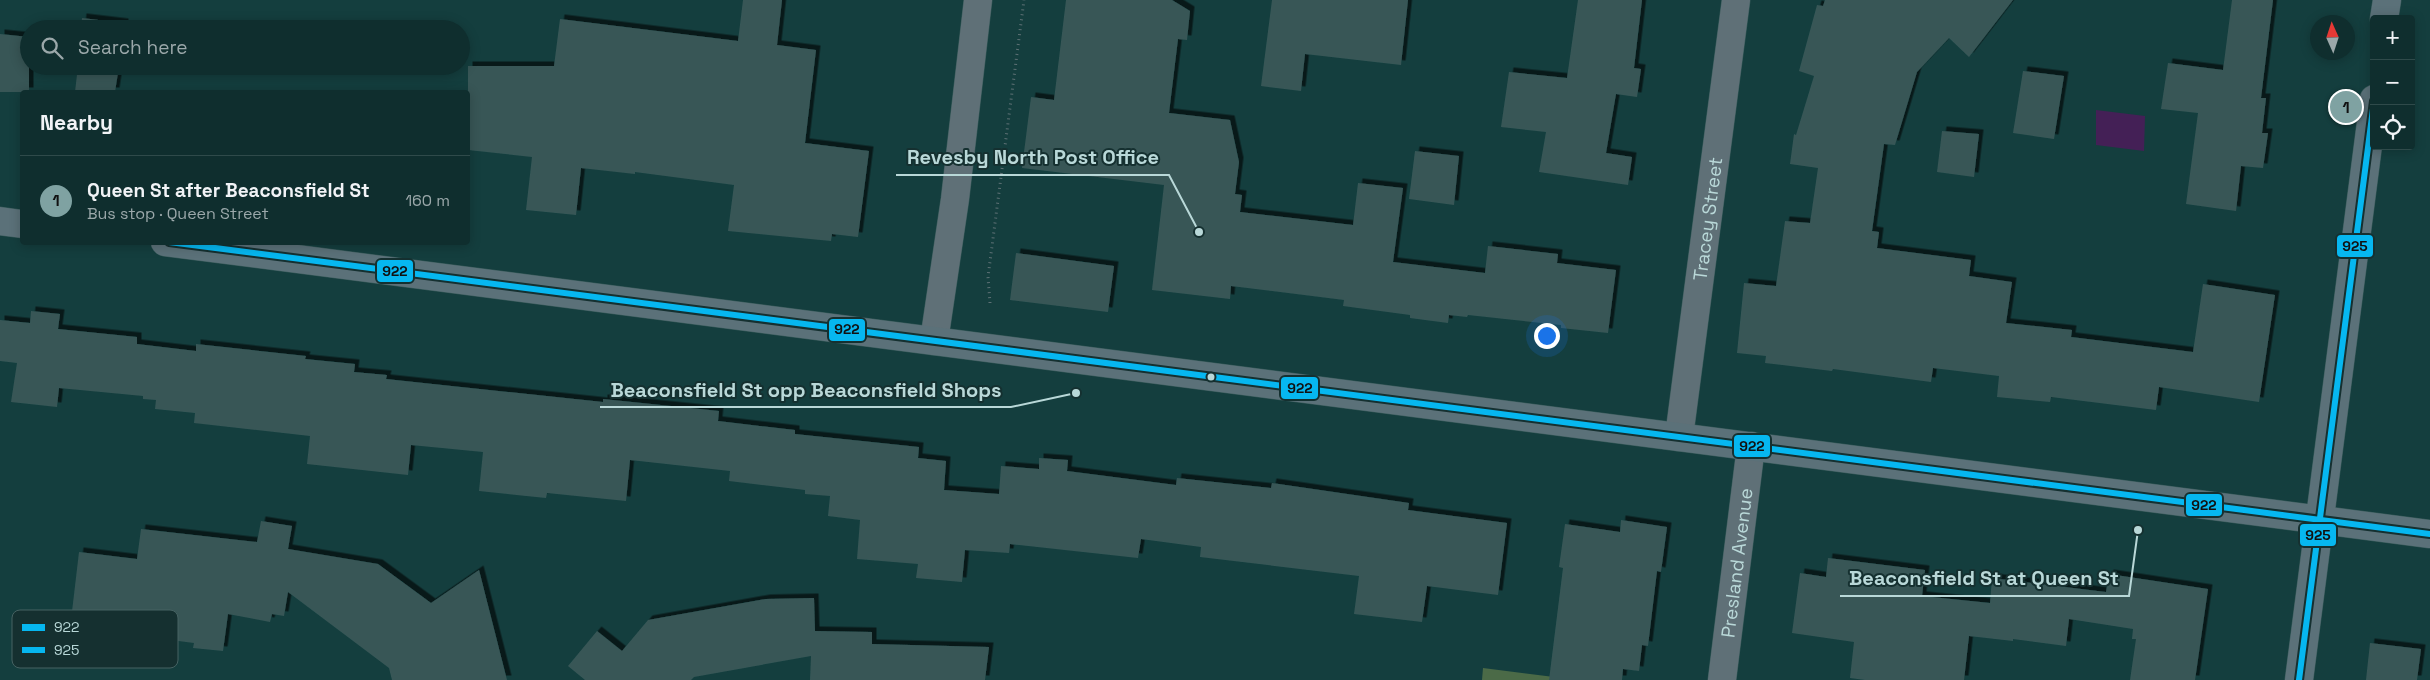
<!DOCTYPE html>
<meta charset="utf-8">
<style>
:root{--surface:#0f2e2e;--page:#1d3a3a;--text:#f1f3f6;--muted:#9ba8aa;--line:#2f4a4a;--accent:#7fa2a2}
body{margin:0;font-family:"Space Grotesk",sans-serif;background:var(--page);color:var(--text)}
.controls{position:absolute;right:15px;top:15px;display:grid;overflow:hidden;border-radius:5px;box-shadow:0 2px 12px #0003}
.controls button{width:45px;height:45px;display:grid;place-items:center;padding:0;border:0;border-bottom:1px solid var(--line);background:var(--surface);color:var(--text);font:25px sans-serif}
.compass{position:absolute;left:2310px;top:15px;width:45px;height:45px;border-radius:50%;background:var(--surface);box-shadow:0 2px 12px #0003;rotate:357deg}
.you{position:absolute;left:1546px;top:335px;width:18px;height:18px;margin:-12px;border:4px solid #fff;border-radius:50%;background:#1a73e8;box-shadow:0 0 0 8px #1a73e833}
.badge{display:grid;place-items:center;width:32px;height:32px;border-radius:50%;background:var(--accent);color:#111;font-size:16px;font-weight:700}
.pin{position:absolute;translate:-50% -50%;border:2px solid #fff;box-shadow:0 1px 5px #0006}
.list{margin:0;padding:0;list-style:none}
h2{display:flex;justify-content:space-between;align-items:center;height:65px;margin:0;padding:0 20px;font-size:21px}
h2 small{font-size:16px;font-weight:400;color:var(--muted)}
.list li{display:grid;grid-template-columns:32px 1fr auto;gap:15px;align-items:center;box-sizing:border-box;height:90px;padding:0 20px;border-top:1px solid var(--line)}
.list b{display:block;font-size:19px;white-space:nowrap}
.list p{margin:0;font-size:16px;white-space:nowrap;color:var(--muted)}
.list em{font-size:16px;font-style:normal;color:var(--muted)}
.icon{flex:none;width:28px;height:28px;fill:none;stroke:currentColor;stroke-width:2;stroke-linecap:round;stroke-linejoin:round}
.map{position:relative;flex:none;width:2430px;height:680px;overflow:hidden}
.search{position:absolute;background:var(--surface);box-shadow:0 2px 12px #0003;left:20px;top:20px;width:450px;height:55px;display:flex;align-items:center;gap:12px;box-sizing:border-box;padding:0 18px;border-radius:28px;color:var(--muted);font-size:19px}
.panel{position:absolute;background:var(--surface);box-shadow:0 2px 12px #0003;left:20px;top:90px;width:450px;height:155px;border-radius:5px}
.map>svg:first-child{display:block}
</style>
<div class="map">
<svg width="2430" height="680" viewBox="0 0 2430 680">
<defs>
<filter id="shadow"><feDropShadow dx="4.5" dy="-4.5" stdDeviation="0" flood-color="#0009"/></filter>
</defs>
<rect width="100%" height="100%" fill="#143e3e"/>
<!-- green -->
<path fill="#4b6a47" d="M 1483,668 L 1578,680 L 1482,680 Z"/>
<!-- water -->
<path fill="#442056" d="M 2096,110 L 2145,116 L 2144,151 L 2096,145 Z"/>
<!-- building -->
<path fill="#375757" filter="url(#shadow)" d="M 743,0 L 782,0 L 777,45 L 816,50 L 805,143 L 869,151 L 858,237 L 832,234 L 831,241 L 728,231 L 734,185 L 635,172 L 635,174 L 581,168 L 576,215 L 526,210 L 532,157 L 468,150 L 468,66 L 554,66 L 560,19 L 738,41 Z
M 1066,0 L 1172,0 L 1190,11 L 1187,40 L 1178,39 L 1169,113 L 1230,120 L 1239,162 L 1235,194 L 1242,195 L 1240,212 L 1353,225 L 1358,183 L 1403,188 L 1393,262 L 1485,273 L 1488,246 L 1558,254 L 1557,263 L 1616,270 L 1608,333 L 1561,328 L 1561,325 L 1468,315 L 1467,317 L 1449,315 L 1448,323 L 1410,318 L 1410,315 L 1343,306 L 1344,300 L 1231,286 L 1230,299 L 1152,290 L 1164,185 L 1022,168 L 1031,97 L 1054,100 Z
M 1272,0 L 1408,0 L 1401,65 L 1305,54 L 1301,91 L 1261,86 Z
M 1578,0 L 1642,0 L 1634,68 L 1641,69 L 1637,97 L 1616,94 L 1606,153 L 1632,157 L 1628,185 L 1539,172 L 1546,132 L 1501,127 L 1509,72 L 1567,78 Z
M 1825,0 L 2013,0 L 1969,57 L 1949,38 L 1917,72 L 1895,145 L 1884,144 L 1872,231 L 1879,232 L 1877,248 L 1971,260 L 1969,276 L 2012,282 L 2006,323 L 2072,330 L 2071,337 L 2193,352 L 2203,284 L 2275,295 L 2259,402 L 2159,387 L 2156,410 L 2051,397 L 2050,402 L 1997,397 L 1999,376 L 1933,368 L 1931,382 L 1833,369 L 1832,371 L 1765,363 L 1766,356 L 1737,353 L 1744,283 L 1776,286 L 1785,221 L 1810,223 L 1818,168 L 1790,164 L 1794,134 L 1796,135 L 1814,76 L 1799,71 L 1817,5 L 1823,6 Z
M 2232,0 L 2273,0 L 2261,98 L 2266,98 L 2262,133 L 2268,133 L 2263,168 L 2241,166 L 2236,211 L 2186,204 L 2198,113 L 2161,109 L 2168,63 L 2223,70 Z
M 82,18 L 124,23 L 124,29 L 81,29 Z
M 0,34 L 29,37 L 29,92 L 0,92 Z
M 78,66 L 119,66 L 115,92 L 75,92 Z
M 2023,71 L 2064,76 L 2054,139 L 2013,133 Z
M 1942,131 L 1979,134 L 1974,177 L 1937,172 Z
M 1415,151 L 1459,156 L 1454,205 L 1409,199 Z
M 1016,253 L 1114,266 L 1108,312 L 1010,300 Z
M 31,311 L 60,314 L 58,329 L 137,337 L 137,344 L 196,351 L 196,344 L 306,356 L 305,359 L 355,364 L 354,372 L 387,375 L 386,379 L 603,402 L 603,399 L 719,411 L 718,421 L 795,430 L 795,434 L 919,447 L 918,458 L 946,461 L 944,490 L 999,494 L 1001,466 L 1039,469 L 1039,458 L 1068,460 L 1067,471 L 1176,485 L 1177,478 L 1271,488 L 1272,483 L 1409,503 L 1408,510 L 1507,523 L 1498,595 L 1427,586 L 1422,622 L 1354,614 L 1359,576 L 1200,557 L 1201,547 L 1141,539 L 1138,558 L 1010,544 L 1009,553 L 965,550 L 962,582 L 916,578 L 918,564 L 857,559 L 860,520 L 828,516 L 830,496 L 805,494 L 805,490 L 729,481 L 730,471 L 630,460 L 626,501 L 547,493 L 546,498 L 479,491 L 483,452 L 411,445 L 408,475 L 307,464 L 310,436 L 194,423 L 195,413 L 155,409 L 156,400 L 143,399 L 143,396 L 59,388 L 57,407 L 11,402 L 17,363 L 0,361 L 0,320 L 30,323 Z
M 1621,520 L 1667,527 L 1661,572 L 1657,571 L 1648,646 L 1642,645 L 1639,671 L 1623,669 L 1622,680 L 1549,680 L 1563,568 L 1559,567 L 1565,524 L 1620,532 Z
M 261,521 L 292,526 L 288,549 L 378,564 L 431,603 L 479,570 L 507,680 L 392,680 L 389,668 L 288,592 L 284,616 L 272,614 L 270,622 L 228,614 L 223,651 L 193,648 L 194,643 L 85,629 L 86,622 L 71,620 L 79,552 L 137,559 L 141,529 L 257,542 Z
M 1828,558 L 1925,570 L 1922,596 L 1990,603 L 1992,578 L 2106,592 L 2109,574 L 2208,589 L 2195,680 L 2130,680 L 2136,639 L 2132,639 L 2133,629 L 2069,619 L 2066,646 L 2013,639 L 2013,641 L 1969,636 L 1964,680 L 1865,680 L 1850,678 L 1854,642 L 1792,633 L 1800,573 L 1826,577 Z
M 814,598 L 815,631 L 872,632 L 872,644 L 989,647 L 985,680 L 810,680 L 811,656 L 694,677 L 691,680 L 585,680 L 568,666 L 597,631 L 622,651 L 648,620 L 766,599 Z
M 2370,643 L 2421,649 L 2417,680 L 2366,680 Z"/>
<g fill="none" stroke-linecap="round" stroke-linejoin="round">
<defs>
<g id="street">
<path d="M 934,341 L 955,199 L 978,0"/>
<path id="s1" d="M 1679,437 L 1736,0"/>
<path id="s2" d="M 1722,680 L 1751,446"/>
</g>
<path id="secondary" d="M 2384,19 L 2387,0
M 0,221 L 22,224
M 165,242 L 2430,534
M 2299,680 L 2374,99"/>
</defs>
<!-- street casing -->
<use href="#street" stroke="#385a5a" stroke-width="29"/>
<!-- secondary casing -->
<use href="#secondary" stroke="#385a5a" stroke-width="29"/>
<!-- path -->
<path stroke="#5e7175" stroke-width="3" stroke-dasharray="1 4" stroke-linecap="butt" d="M 990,303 L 988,277 L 1024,0"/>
<!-- street -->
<use href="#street" stroke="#5f7077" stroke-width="28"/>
<!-- secondary -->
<use href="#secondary" stroke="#5b7179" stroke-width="28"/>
<defs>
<path id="bus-1" d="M 169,242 L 2430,534"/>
<path id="bus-2" d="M 2299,680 L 2374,101"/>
</defs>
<!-- bus-1 casing -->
<use href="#bus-1" stroke="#153030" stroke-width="10"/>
<!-- bus-2 casing -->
<use href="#bus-2" stroke="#153030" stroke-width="10"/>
<!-- bus-1 -->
<use href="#bus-1" stroke="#06b7f0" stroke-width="6"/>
<!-- bus-2 -->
<use href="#bus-2" stroke="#06b7f0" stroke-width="6"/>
</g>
<!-- markers -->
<circle fill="#b9d8d8" stroke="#153030" stroke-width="2" cx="1211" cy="377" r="4.5"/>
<g text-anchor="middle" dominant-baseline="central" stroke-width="4" stroke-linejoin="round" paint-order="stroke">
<!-- street labels -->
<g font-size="19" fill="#b9d8d8" stroke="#153030">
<text stroke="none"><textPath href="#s1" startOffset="220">Tracey Street</textPath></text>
<text stroke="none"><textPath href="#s2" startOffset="118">Presland Avenue</textPath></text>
</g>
</g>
<!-- legend -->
<rect x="12" y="610" width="166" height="58" rx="8" fill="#153030" stroke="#466262" stroke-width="1"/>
<rect x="22" y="624" width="23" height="7" fill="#06b7f0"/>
<rect x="22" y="647" width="23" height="6" fill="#06b7f0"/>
<g font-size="14" fill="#b9d8d8">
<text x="54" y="632">922</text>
<text x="54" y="655">925</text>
</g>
<!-- callouts -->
<path fill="none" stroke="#b9d8d8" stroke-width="2" d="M1199 232L1169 175H896M1076 393L1011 407H600M2138 530L2129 596H1840"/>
<g fill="#b9d8d8" stroke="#153030" stroke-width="2">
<circle cx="1199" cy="232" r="5"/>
<circle cx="1076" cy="393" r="5"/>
<circle cx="2138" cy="530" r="5"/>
</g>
<g font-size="20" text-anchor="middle" font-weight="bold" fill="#b9d8d8" stroke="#153030" stroke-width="4" stroke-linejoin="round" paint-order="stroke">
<text x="1033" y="164">Revesby North Post Office</text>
<text x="806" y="397">Beaconsfield St opp Beaconsfield Shops</text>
<text x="1984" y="585">Beaconsfield St at Queen St</text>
</g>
<g stroke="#153030" stroke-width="2">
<rect x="2336" y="234" width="38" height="24" rx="5" fill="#06b7f0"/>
<rect x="376" y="259" width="38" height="24" rx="5" fill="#06b7f0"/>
<rect x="828" y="318" width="38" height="24" rx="5" fill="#06b7f0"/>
<rect x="1280" y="376" width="39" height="24" rx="5" fill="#06b7f0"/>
<rect x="1733" y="434" width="38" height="24" rx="5" fill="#06b7f0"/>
<rect x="2185" y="493" width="38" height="24" rx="5" fill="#06b7f0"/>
<rect x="2299" y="523" width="38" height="24" rx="5" fill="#06b7f0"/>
</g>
<g font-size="14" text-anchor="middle" font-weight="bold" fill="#111">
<text x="2355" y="251">925</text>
<text x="395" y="276">922</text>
<text x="847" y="334">922</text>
<text x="1300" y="393">922</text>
<text x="1752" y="451">922</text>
<text x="2204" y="510">922</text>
<text x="2318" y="540">925</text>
</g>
</svg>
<div class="controls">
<button>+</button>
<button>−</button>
<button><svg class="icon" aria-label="locate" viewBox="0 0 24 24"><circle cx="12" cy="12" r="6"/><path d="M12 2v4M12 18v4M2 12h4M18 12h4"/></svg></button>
</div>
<svg class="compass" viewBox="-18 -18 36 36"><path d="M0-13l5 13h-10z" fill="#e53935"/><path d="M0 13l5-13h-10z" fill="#9ba8aa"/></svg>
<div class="you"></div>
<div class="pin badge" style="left:2346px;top:107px">1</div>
<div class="search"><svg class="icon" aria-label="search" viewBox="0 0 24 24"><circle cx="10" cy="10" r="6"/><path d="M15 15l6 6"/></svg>Search here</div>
<section class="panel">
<h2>Nearby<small></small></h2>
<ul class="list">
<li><span class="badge">1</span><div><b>Queen St after Beaconsfield St</b><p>Bus stop · Queen Street</p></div><em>160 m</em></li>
</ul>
</section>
</div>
